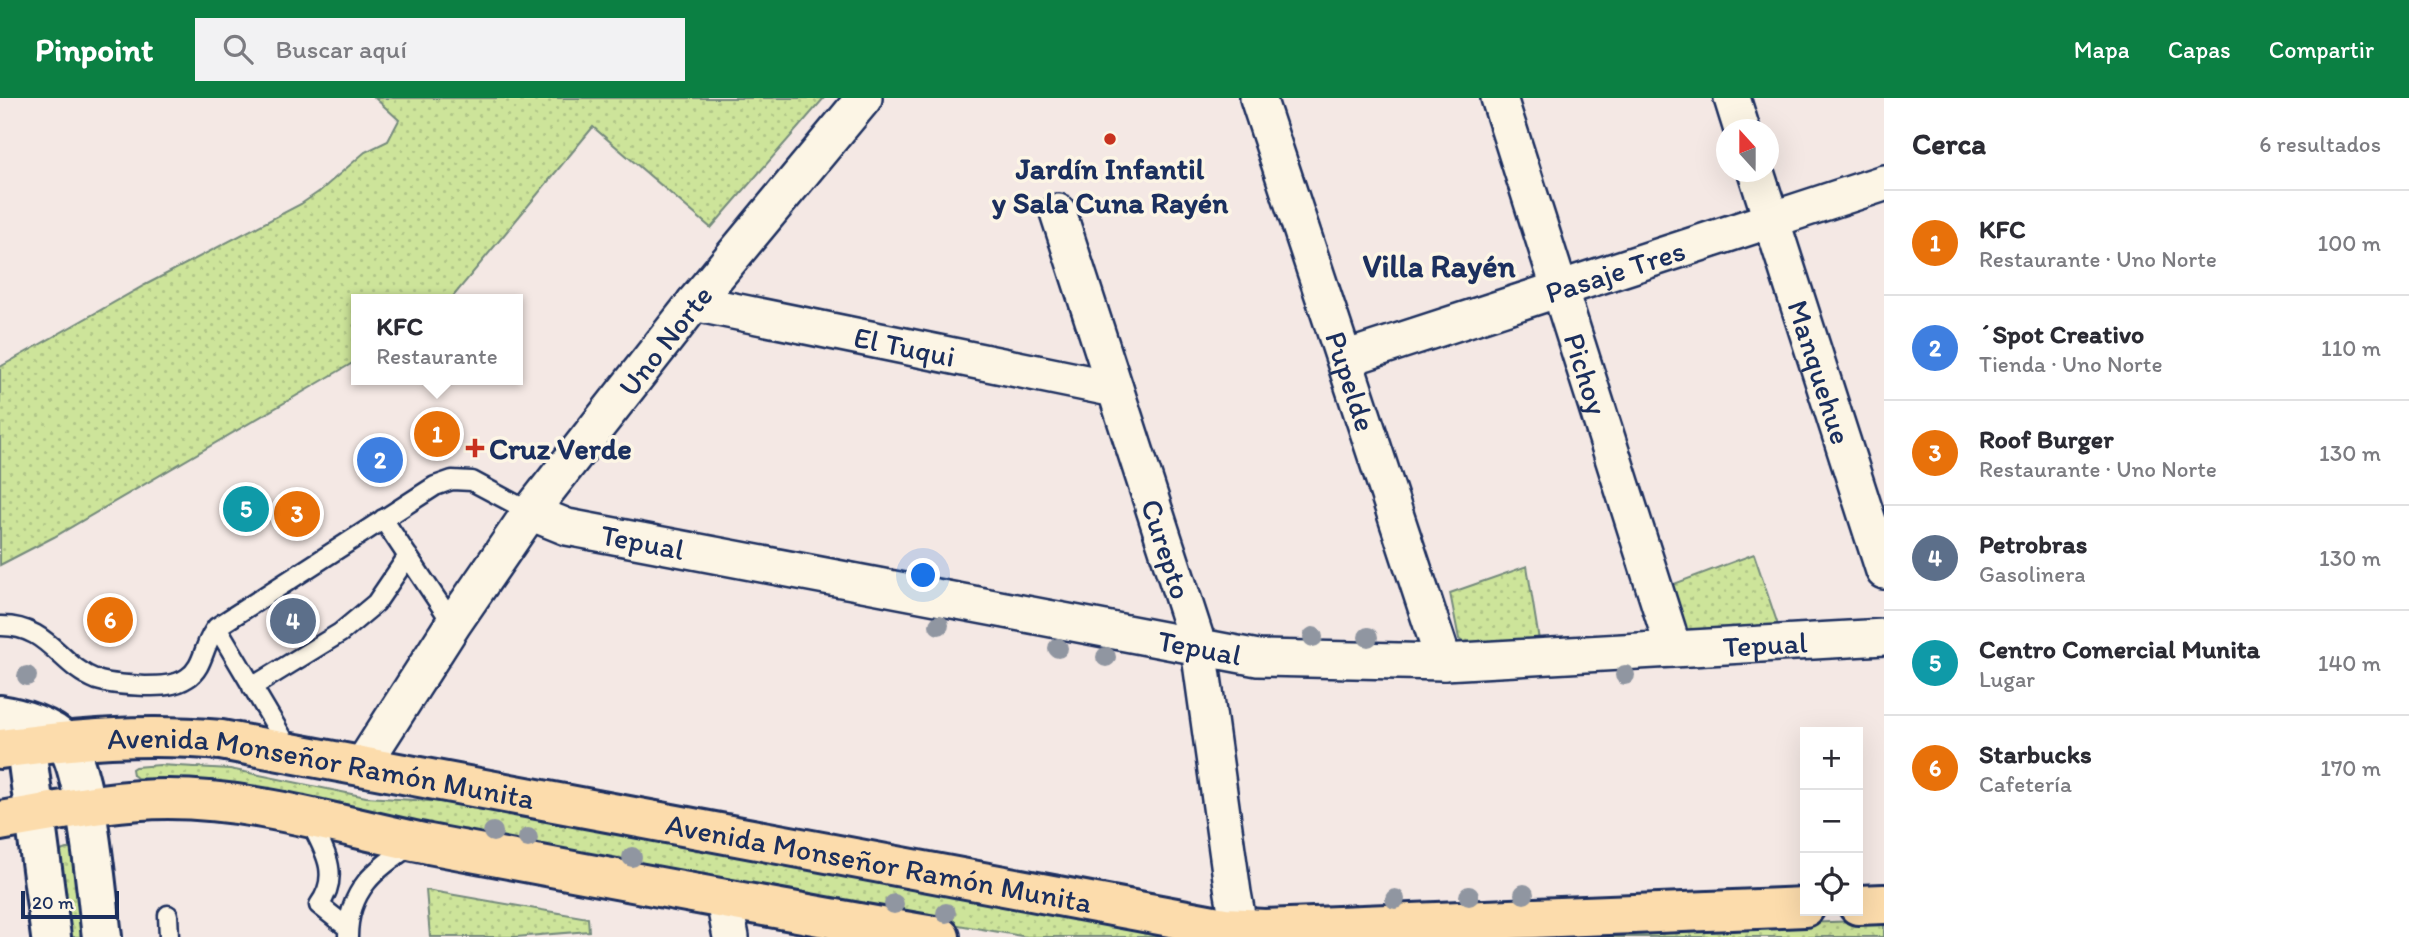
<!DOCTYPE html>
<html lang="es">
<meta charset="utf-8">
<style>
:root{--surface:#fff;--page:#f2f2f3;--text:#2b2b33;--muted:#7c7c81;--line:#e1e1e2;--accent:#0b8043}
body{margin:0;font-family:Itim,sans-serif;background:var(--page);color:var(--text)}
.controls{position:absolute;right:21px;bottom:21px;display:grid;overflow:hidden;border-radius:0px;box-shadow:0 7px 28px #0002}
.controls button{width:63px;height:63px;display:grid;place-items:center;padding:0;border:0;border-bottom:2px solid var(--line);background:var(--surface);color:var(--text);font:35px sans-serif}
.compass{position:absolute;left:1716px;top:21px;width:63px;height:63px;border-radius:50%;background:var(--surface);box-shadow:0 7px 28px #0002;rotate:339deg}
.scale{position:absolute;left:21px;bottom:18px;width:98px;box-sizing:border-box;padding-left:7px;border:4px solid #1b2f5e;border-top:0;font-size:19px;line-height:24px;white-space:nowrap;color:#1b2f5e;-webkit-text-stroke:5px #fcf5e5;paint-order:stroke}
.you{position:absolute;left:924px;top:478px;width:24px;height:24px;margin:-18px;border:5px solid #fff;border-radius:50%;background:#1a73e8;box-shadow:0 0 0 10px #1a73e833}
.badge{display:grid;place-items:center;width:46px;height:46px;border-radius:50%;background:var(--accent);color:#fff;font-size:23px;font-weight:700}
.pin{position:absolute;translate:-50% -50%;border:4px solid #fff;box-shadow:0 2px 7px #0006}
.popup{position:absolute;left:351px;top:196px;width:172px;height:91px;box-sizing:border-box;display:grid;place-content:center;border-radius:0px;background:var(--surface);filter:drop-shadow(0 2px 5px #0005);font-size:23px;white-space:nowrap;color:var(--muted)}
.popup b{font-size:26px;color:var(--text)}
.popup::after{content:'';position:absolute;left:50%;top:100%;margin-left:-14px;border:14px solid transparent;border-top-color:var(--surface)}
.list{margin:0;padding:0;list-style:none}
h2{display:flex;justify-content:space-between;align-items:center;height:91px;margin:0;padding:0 28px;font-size:30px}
h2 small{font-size:23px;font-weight:400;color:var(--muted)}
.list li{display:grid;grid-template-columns:46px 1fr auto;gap:21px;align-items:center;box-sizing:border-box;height:105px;padding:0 28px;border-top:2px solid var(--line)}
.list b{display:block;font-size:26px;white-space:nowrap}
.list p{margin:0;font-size:23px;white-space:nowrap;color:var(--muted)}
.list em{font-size:23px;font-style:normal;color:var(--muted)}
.icon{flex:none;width:38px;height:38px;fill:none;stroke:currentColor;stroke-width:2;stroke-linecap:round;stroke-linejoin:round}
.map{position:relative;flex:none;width:1884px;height:839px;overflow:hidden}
header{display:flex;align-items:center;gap:42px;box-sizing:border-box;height:98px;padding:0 35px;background:var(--accent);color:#fff}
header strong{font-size:33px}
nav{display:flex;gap:38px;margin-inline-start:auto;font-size:24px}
.search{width:490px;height:63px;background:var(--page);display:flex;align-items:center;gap:18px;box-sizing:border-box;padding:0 24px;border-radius:0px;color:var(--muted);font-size:26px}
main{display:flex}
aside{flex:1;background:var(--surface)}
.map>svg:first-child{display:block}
</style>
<header>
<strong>Pinpoint</strong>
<div class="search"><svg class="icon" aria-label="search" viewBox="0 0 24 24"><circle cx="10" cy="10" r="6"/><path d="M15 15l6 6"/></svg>Buscar aquí</div>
<nav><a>Mapa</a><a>Capas</a><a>Compartir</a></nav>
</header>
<main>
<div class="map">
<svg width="1884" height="839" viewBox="0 0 1884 839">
<defs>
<pattern id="green-dots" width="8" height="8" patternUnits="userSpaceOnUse" patternTransform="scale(1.75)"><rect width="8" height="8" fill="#cde49a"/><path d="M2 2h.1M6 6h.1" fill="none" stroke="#afc487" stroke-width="1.8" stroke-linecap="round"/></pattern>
</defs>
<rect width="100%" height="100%" fill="#f4e8e4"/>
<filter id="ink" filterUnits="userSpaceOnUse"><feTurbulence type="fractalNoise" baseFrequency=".0143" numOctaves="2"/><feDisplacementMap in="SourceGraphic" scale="14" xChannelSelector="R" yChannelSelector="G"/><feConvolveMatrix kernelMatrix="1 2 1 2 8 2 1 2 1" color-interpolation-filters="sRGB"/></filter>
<g filter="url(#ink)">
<!-- green -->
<path fill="url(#green-dots)" stroke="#748a7c" stroke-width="2" d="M 375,0 L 824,0 L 711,130 L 593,29 L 451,201 L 356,201 L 356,263 L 54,439 L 0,467 L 0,269 L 145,187 L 301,106 L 320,93 L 365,54 L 388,43 L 399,22 Z
M 1754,456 L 1778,527 L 1689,533 L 1681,529 L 1666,489 Z
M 1527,468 L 1539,542 L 1465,546 L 1459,541 L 1450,495 Z
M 160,667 L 230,671 L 366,699 L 460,705 L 1182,839 L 1027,839 L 423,734 L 183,683 L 137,680 L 133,677 L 132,671 L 135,669 Z
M 66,751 L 71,751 L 73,754 L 85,839 L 66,839 L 56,755 Z
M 426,792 L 588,820 L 589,833 L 515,839 L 430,839 Z
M 1884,822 L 1884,839 L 1557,839 L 1596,833 Z"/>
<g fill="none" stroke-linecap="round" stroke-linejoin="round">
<defs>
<path id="lane" d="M 383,421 L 453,526
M 0,528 C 49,527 58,567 97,582 C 112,587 129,587 145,588 C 159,588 175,588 187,580 C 205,569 203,544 217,529 L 435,388 L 452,382 L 472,383 L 530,414
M 217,529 L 290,652
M 252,589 L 340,535 L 376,505 L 408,458
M 308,720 C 323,750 342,776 319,807 L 348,830
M 168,817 L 169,839
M 348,839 C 348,792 376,770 412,747"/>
<g id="street">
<path id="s1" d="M 1258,0 L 1444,564"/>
<path id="s2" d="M 1499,0 L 1668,533 L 1670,551"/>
<path d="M 1732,0 L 1742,32"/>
<path id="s3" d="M 1756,74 L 1884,473"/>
<path id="s4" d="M 1058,114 L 1199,550 L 1233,795 L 1241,839"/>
<path id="s5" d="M 694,205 L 1115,291"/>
<path id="s6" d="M 1345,261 L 1884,85"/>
<path id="s7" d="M 530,414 L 567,429 L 1258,560 L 1444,564 L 1884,539"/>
<path id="s8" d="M 362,668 L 453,526 L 530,414 L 694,205 L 864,0"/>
<path d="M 724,802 L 731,839"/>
</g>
<path id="secondary" d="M 0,617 C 20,620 50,629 64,644 C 87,669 97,800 102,839
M 2,625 C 18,635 24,648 28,665 L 51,839"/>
<g id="primary">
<path id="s9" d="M 0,651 C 74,641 147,635 221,642 L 1224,829 L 1265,831 L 1805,809"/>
<path d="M 0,723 C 55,714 112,701 168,701 C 256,701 343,729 429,746 C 599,778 769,810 940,839"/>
<path d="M 1858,807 L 1884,806"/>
</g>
</defs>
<!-- lane casing -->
<use href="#lane" stroke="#1b2f5e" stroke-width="23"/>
<!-- street casing -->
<use href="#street" stroke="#1b2f5e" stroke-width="40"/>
<!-- secondary casing -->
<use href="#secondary" stroke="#1b2f5e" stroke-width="44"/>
<!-- primary casing -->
<use href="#primary" stroke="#1b2f5e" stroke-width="44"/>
<!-- lane -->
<use href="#lane" stroke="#fcf5e5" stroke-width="18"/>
<!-- street -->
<use href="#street" stroke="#fcf5e5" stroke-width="35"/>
<!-- secondary -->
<use href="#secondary" stroke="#fcf5e5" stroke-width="38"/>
<!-- primary -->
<use href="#primary" stroke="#fcdcac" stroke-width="38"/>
</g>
<!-- trees -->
<g fill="#9096a1">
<circle cx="939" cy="527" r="10"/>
<circle cx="1313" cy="539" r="10"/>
<circle cx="1368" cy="539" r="10"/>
<circle cx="1058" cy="550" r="10"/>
<circle cx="1106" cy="559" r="10"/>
<circle cx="1625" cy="577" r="10"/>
<circle cx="27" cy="578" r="10"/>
<circle cx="493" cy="734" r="10"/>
<circle cx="528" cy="740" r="10"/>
<circle cx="632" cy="759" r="10"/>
<circle cx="1524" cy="796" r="10"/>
<circle cx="1469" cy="798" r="10"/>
<circle cx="1395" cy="801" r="10"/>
<circle cx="894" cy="806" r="10"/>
<circle cx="946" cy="815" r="10"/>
</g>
</g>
<!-- markers -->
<g fill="#c8321e" stroke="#fcf5e5" stroke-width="2.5">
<circle cx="1110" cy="41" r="7"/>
<path d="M471.5 339.5h7v7h7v7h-7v7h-7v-7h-7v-7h7z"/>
</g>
<g text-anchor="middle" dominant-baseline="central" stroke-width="7" stroke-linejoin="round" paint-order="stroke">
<!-- poi labels -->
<g font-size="30" font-weight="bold" fill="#1b2f5e" stroke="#fcf5e5">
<text x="1110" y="70">Jardín Infantil<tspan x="1110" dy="34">y Sala Cuna Rayén</tspan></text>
<text x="489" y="350" text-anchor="start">Cruz Verde</text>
</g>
<!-- street labels -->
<g font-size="30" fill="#1b2f5e" stroke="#fcf5e5">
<text stroke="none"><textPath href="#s6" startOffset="284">Pasaje Tres</textPath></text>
<text stroke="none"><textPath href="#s8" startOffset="523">Uno Norte</textPath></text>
<text stroke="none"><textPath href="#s5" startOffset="215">El Tuqui</textPath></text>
<text stroke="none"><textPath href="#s3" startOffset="210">Manquehue</textPath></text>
<text stroke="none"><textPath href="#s2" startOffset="289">Pichoy</textPath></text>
<text stroke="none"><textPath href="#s1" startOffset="298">Pupelde</textPath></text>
<text stroke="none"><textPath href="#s7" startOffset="117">Tepual</textPath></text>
<text stroke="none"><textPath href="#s4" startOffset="354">Curepto</textPath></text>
<text stroke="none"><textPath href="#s7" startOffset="1251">Tepual</textPath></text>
<text stroke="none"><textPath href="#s7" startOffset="684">Tepual</textPath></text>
<text stroke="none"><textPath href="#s9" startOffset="324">Avenida Monseñor Ramón Munita</textPath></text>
<text stroke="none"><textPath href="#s9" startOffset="891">Avenida Monseñor Ramón Munita</textPath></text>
</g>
<!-- neighbourhood labels -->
<g font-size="32" font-weight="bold" fill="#1b2f5e" stroke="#fcf5e5">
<text x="1439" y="168">Villa Rayén</text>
</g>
</g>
</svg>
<div class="controls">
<button>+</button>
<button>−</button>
<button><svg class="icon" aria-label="locate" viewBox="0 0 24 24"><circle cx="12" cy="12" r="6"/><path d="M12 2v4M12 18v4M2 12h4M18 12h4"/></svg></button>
</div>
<svg class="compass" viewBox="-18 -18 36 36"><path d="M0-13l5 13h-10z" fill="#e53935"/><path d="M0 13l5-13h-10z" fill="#7c7c81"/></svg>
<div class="scale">20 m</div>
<div class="you"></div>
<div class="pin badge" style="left:437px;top:336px;background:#e8710a">1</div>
<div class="popup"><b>KFC</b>Restaurante</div>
<div class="pin badge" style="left:380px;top:362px;background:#3f7fe0">2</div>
<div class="pin badge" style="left:297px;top:416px;background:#e8710a">3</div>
<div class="pin badge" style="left:293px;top:523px;background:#5c6f8a">4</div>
<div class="pin badge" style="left:246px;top:411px;background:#0f9aa8">5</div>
<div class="pin badge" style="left:110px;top:522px;background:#e8710a">6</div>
</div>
<aside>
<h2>Cerca<small>6 resultados</small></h2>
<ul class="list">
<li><span class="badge" style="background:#e8710a">1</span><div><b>KFC</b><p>Restaurante · Uno Norte</p></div><em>100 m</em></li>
<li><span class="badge" style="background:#3f7fe0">2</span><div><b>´Spot Creativo</b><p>Tienda · Uno Norte</p></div><em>110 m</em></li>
<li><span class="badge" style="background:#e8710a">3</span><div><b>Roof Burger</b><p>Restaurante · Uno Norte</p></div><em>130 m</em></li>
<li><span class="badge" style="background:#5c6f8a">4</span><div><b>Petrobras</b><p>Gasolinera</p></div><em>130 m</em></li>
<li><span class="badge" style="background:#0f9aa8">5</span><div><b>Centro Comercial Munita</b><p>Lugar</p></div><em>140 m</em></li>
<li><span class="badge" style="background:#e8710a">6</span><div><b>Starbucks</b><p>Cafetería</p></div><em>170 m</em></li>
</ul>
</aside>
</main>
